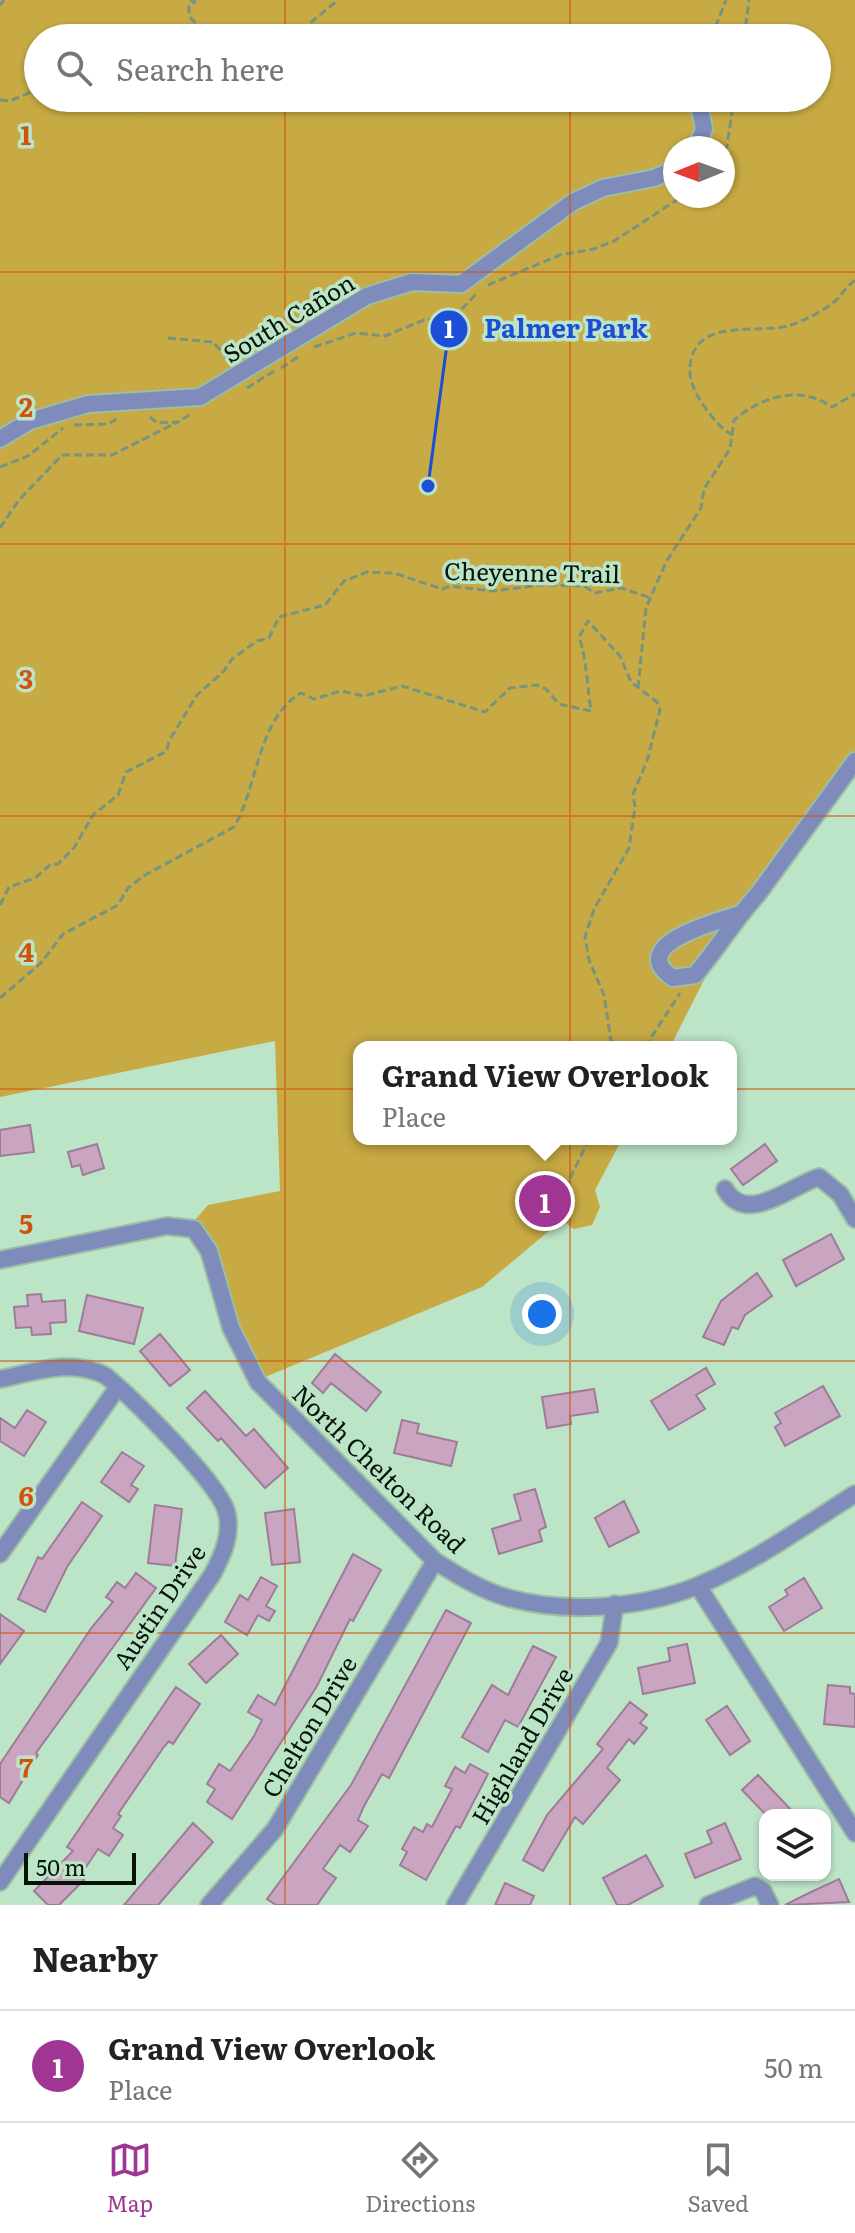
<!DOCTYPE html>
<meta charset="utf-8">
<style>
:root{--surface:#fff;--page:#f6f6f6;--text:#222;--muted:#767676;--line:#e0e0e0;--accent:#a13594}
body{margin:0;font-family:Literata,serif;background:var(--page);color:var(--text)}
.controls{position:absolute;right:24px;bottom:24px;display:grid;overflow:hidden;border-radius:16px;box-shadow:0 2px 6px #0004}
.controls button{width:72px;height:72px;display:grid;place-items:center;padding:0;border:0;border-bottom:2px solid var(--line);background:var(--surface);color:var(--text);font:40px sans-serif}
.compass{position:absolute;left:663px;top:136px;width:72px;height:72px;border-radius:50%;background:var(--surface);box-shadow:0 2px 6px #0004;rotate:269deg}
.scale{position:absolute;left:24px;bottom:20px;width:112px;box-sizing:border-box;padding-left:8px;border:4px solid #051309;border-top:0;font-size:22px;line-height:28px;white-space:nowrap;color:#051309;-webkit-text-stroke:6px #bce4c6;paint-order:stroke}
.you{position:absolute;left:542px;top:1314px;width:28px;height:28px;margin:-20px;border:6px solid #fff;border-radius:50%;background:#1a73e8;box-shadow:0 0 0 12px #1a73e833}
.badge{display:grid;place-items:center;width:52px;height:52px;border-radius:50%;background:var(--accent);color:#fff;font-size:26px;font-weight:700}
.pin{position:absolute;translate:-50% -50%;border:4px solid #fff;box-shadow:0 2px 8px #0006}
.popup{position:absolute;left:353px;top:1041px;width:384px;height:104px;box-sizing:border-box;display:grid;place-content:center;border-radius:16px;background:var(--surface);filter:drop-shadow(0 2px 6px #0005);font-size:26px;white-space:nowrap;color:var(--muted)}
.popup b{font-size:30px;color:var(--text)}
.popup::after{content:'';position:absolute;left:50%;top:100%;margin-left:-16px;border:16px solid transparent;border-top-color:var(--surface)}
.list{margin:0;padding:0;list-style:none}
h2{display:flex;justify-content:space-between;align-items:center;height:104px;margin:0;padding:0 32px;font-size:34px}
h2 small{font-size:26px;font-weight:400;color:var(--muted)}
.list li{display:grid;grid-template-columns:52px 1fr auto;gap:24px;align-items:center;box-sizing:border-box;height:112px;padding:0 32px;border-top:2px solid var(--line)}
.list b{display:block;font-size:30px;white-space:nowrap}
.list p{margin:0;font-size:26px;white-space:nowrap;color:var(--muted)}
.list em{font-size:26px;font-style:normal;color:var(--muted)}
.icon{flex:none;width:44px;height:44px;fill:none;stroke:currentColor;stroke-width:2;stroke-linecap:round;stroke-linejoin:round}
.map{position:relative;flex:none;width:855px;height:1905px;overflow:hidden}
.search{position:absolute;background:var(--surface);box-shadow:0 2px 6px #0004;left:24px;right:24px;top:24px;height:88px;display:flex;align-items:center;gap:20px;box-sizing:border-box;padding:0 28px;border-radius:44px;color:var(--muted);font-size:30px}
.sheet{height:216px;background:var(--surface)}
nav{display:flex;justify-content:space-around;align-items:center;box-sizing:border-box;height:112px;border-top:2px solid var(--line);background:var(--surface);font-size:22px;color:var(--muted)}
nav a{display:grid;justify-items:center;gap:4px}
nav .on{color:var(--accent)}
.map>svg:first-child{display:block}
</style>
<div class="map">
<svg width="855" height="1905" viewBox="0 0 855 1905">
<rect width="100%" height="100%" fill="#bce4c6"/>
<!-- green -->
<path fill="#c7aa44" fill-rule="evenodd" d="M 0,0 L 855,0 L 855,777 L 706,976 L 670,1047 L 359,1047 L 359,1139 L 622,1139 L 595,1190 L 600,1207 L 592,1225 L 574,1229 L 562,1220 L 482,1287 L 265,1377 C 228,1339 232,1249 195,1220 L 208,1205 L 280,1191 L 275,1041 L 0,1097 ZM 38,38 L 817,38 L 817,98 L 38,98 ZM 675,148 L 723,148 L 723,196 L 675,196 Z"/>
<!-- building -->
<path fill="#c9a5c2" stroke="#9e7c98" stroke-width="2" d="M 30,1125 L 34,1152 L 0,1156 L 0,1130 Z
M 97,1144 L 104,1168 L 83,1175 L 80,1165 L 72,1167 L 68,1152 Z
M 765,1144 L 777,1161 L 743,1185 L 731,1169 Z
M 831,1234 L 844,1259 L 796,1286 L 783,1260 Z
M 757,1273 L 772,1296 L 745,1315 L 738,1329 L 732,1327 L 724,1345 L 703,1337 L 721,1301 Z
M 41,1294 L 42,1302 L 65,1300 L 66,1322 L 50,1323 L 51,1334 L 32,1335 L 31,1327 L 16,1328 L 14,1307 L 28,1306 L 27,1295 Z
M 87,1295 L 143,1308 L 134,1344 L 79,1331 Z
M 160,1334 L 190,1370 L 170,1386 L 140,1351 Z
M 335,1354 L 381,1392 L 366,1411 L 331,1383 L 323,1393 L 312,1383 Z
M 706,1368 L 715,1384 L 696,1395 L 705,1409 L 669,1430 L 651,1401 Z
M 823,1386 L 840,1416 L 785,1446 L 775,1427 L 781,1423 L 775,1413 Z
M 594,1389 L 598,1412 L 570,1416 L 571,1424 L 547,1428 L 542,1397 Z
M 205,1391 L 246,1436 L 254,1429 L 288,1468 L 265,1488 L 221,1438 L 218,1441 L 187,1408 Z
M 27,1410 L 46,1422 L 24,1456 L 0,1441 L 0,1418 L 15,1428 Z
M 402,1420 L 419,1424 L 417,1433 L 457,1442 L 451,1466 L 394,1453 Z
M 122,1452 L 144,1466 L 131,1485 L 138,1489 L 129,1502 L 101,1482 Z
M 535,1489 L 546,1527 L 539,1530 L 542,1541 L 499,1554 L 492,1529 L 521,1520 L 514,1495 Z
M 624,1501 L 639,1532 L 609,1547 L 595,1518 Z
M 82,1502 L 102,1516 L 67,1567 L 45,1612 L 18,1599 L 38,1557 L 42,1559 Z
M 155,1505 L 182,1509 L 175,1566 L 148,1563 Z
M 294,1509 L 300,1562 L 272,1565 L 265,1513 Z
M 353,1554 L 381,1570 L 353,1621 L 350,1619 L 317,1686 L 232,1819 L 207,1802 L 215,1789 L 207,1784 L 219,1764 L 230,1771 L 254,1736 L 262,1720 L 248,1712 L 258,1695 L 275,1705 Z
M 136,1573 L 156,1588 L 36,1753 L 38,1755 L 9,1803 L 0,1797 L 0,1764 L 92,1627 L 113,1602 L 106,1597 L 117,1582 L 125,1588 Z
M 261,1577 L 277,1586 L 266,1606 L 275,1611 L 269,1621 L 258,1615 L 247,1635 L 225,1622 L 240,1595 L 248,1600 Z
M 804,1578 L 822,1608 L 784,1631 L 769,1607 L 788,1595 L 785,1590 Z
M 446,1610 L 471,1623 L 389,1778 L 382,1774 L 363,1808 L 358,1820 L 368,1826 L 350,1852 L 340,1845 L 323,1869 L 336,1878 L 317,1905 L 276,1905 L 267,1899 L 351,1785 Z
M 0,1614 L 24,1631 L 0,1664 Z
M 221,1635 L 238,1654 L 206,1683 L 189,1664 Z
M 687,1644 L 695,1683 L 643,1694 L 638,1668 L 670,1661 L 668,1648 Z
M 533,1646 L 556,1657 L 518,1727 L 505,1720 L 488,1752 L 462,1737 L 492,1685 L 508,1695 Z
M 828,1685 L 850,1687 L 850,1693 L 855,1694 L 855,1727 L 824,1724 Z
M 176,1687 L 200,1704 L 173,1744 L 169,1741 L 163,1748 L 118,1814 L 121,1816 L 113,1828 L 123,1835 L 109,1856 L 98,1849 L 80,1876 L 84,1880 L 59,1905 L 48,1905 L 34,1891 L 73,1851 L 67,1847 Z
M 630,1702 L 647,1715 L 640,1723 L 647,1728 L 634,1744 L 629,1739 L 607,1768 L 620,1780 L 583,1824 L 575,1817 L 543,1871 L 523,1860 L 547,1815 L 603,1749 L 597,1744 Z
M 727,1706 L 750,1741 L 730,1755 L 706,1720 Z
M 470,1764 L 488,1774 L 460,1828 L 456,1826 L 426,1880 L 400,1865 L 407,1852 L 402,1849 L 414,1827 L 423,1832 L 427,1824 L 432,1827 L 452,1789 L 445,1786 L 455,1767 L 465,1773 Z
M 758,1775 L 796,1815 L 766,1815 L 742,1790 Z
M 193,1823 L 213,1842 L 158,1905 L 124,1905 Z
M 725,1823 L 741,1859 L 695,1878 L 685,1854 L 712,1843 L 707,1831 Z
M 646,1855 L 663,1886 L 628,1905 L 617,1905 L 603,1878 Z
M 839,1879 L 849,1902 L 785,1905 L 811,1892 Z
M 505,1883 L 534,1896 L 530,1905 L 495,1905 Z"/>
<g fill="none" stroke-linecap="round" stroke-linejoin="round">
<defs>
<path id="minor" d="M 696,148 L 704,129 L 698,98
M 0,439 L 30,421 L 88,404 L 200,397 L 367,296 L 412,282 L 461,284 L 573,202 L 603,188 L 654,178 L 675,169
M 740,914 C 718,921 624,945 673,978 L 695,975 C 718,948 735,919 758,894 L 855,761
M 725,1189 C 746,1226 791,1186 819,1177 L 840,1194 L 855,1219
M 0,1260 L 167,1226 L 194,1229 L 209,1251 L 231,1328 L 258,1382 L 435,1561 C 457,1575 479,1589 505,1597 C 564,1614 640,1609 697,1586 C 753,1563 804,1526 855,1494
M 0,1379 C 35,1372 72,1358 106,1376 C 133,1399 215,1479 226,1510 C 233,1532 223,1555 212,1575 L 0,1882
M 0,1554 L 118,1387
M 698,1586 L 855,1833
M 209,1905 L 275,1829 L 435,1561
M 455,1905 L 609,1643 L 615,1604
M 708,1905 L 755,1886 L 763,1891 L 770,1905"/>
</defs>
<!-- minor casing -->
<use href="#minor" stroke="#9bbea4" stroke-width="20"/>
<!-- path -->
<path stroke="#76947e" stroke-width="3" stroke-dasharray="8 4" stroke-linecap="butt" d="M 190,0 L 195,2 L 189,6 L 189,16 L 209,38
M 0,5 L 4,0
M 292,38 L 338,0
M 711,38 L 726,0
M 744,38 L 749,0
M 116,98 L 123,107 C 145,115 167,110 187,98
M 0,100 L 10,101 L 38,89
M 723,150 L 727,146 L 734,98
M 488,285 L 560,255 L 594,249 L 614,241 L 683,196
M 168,338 L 213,342 L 231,362
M 314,347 L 356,333 L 385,336 L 424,320 L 446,318 L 460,311 L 478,292
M 281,368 L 301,355
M 247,388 L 274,371
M 150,417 L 157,423 L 178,422 L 189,415
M 74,425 L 108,424 L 120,417
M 733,435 C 719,429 705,408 697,395 C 691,383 688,373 691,360 C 700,317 761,335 791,325 C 805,320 822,312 834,302 C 842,295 846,287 855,280
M 0,467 L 28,456 L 63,428
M 0,528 L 19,500 L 62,455 L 112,455 L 178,422
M 638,688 L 646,608 L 666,562 L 701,508 L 704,489 L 730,449 L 734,420 C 762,397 799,384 832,407 L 855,394
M 0,905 L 9,887 L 35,878 L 50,865 L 58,864 L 74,848 L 93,815 L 118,795 L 126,772 L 167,751 L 169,741 L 197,695 L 224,671 L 232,659 L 257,641 L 269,638 L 279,617 L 325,605 L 344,581 L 367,572 L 394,573 L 442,589 L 450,586 L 492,591 L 541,585 L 584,586 L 595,593 L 621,588 L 651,598
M 0,998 L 41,963 L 63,934 L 118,905 L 128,888 L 145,875 L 234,827 C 258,787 257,719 301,693 L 314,699 L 341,691 L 364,696 L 402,686 L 485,712 L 510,688 L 537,685 L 546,689 L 559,704 L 591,711 C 587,687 587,660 579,637 L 588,621 L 620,656 L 631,682 L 657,702 L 660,710 L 647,761 L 633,794 L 635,807 L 629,848 L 594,909 L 585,937 L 589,960 L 604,995 L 612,1047
M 645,1047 L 680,993
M 565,1189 L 589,1139"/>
<!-- minor -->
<use href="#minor" stroke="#7f8cbb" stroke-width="16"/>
</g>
<!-- grid -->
<path fill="none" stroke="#d1520c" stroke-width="2" stroke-opacity="0.55" d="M 285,0 L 285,38M 570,0 L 570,38M 285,98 L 285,1905M 570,98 L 570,1905M 0,272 L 855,272M 0,544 L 855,544M 0,816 L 855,816M 0,1089 L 855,1089M 0,1361 L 855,1361M 0,1633 L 855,1633"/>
<g text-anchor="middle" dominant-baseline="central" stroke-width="7" stroke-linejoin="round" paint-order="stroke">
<!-- street labels -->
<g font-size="24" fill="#051309" stroke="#bce4c6">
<text transform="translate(288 317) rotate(-31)">South Cañon</text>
<text transform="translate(532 571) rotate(1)">Cheyenne Trail</text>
<text transform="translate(380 1468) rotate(44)">North Chelton Road</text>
<text transform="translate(158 1606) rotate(-56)">Austin Drive</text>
<text transform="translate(308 1726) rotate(-59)">Chelton Drive</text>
<text transform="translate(521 1745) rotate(-60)">Highland Drive</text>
</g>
</g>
<g font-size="26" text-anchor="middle" font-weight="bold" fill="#d1520c" stroke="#bce4c6" stroke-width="7" stroke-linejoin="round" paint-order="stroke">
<text x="26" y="145">1</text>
<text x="26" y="417">2</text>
<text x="26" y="689">3</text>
<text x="26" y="962">4</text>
<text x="26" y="1234">5</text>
<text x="26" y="1506">6</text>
<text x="26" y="1778">7</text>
</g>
<!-- callouts -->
<path fill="none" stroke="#1d4ed8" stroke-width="3" d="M428 486L449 329"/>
<g fill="#1d4ed8" stroke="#bce4c6" stroke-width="3">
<circle cx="428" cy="486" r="8"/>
<circle cx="449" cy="329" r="20"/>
</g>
<g font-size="24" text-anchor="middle" font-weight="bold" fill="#fff">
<text x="449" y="338">1</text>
</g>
<g font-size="26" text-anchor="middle" font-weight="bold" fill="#1d4ed8" stroke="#bce4c6" stroke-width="7" stroke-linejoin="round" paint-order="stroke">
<text x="566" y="338">Palmer Park</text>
</g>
</svg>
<div class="controls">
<button><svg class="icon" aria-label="layers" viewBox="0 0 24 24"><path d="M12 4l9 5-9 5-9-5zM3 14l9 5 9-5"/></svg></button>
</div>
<svg class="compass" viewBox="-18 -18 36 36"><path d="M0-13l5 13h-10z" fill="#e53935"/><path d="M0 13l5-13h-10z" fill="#767676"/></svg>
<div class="scale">50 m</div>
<div class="you"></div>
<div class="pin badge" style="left:545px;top:1201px">1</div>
<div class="popup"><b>Grand View Overlook</b>Place</div>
<div class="search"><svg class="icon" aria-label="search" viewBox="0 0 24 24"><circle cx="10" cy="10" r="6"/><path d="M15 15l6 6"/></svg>Search here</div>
</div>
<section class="sheet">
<h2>Nearby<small></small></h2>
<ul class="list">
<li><span class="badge">1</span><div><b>Grand View Overlook</b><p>Place</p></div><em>50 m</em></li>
</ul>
</section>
<nav>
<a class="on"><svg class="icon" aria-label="map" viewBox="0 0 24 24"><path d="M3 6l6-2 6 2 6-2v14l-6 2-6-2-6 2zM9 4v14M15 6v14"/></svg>Map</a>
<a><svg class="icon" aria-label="directions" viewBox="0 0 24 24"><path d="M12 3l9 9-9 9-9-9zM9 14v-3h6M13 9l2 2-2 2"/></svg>Directions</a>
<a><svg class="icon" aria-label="saved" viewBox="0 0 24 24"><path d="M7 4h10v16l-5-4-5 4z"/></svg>Saved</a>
</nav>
